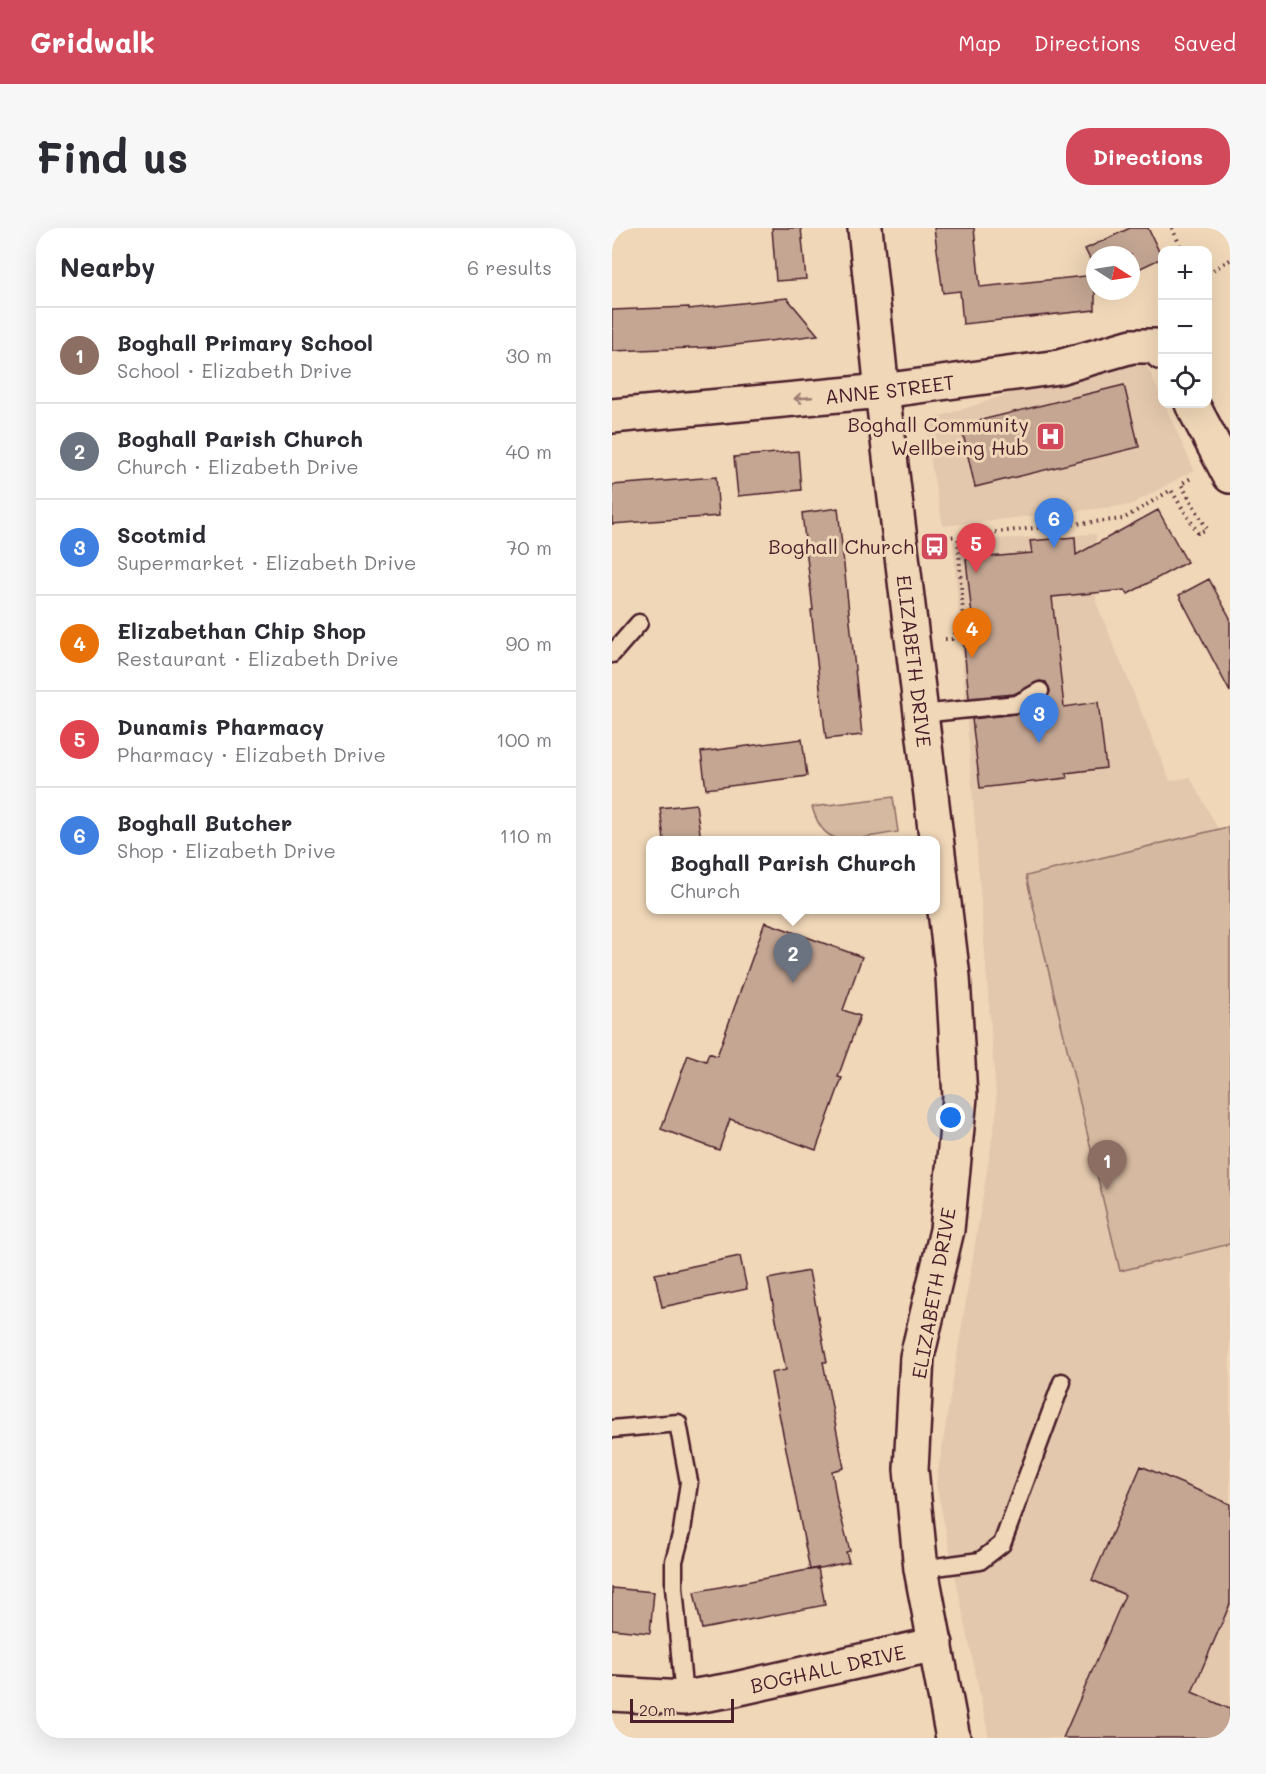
<!DOCTYPE html>
<meta charset="utf-8">
<style>
:root{--surface:#fff;--page:#f7f7f7;--text:#2b2b33;--muted:#7c7c81;--line:#e1e1e2;--accent:#d1495b}
body{margin:0;font-family:Mali,sans-serif;background:var(--page);color:var(--text)}
.controls{position:absolute;right:18px;top:18px;display:grid;overflow:hidden;border-radius:12px;box-shadow:0 6px 24px #0002}
.controls button{width:54px;height:54px;display:grid;place-items:center;padding:0;border:0;border-bottom:2px solid var(--line);background:var(--surface);color:var(--text);font:30px sans-serif}
.compass{position:absolute;left:474px;top:18px;width:54px;height:54px;border-radius:50%;background:var(--surface);box-shadow:0 6px 24px #0002;rotate:102deg}
.scale{position:absolute;left:18px;bottom:15px;width:104px;box-sizing:border-box;padding-left:6px;border:3px solid #4a1f2b;border-top:0;font-size:16px;line-height:21px;white-space:nowrap;color:#4a1f2b;-webkit-text-stroke:4px #f0d7b8;paint-order:stroke}
.you{position:absolute;left:339px;top:890px;width:21px;height:21px;margin:-15px;border:4px solid #fff;border-radius:50%;background:#1a73e8;box-shadow:0 0 0 9px #1a73e833}
.badge{display:grid;place-items:center;width:39px;height:39px;border-radius:50%;background:var(--accent);color:#fff;font-size:20px;font-weight:700}
.pin{position:absolute;translate:-50% -50px;filter:drop-shadow(0 2px 3px #0008)}
.pin::after{content:'';position:absolute;top:32px;width:21px;height:18px;background:inherit;clip-path:polygon(0 0,100% 0,50% 100%)}
.popup{position:absolute;left:34px;top:608px;width:294px;height:78px;box-sizing:border-box;display:grid;place-content:center;border-radius:12px;background:var(--surface);filter:drop-shadow(0 2px 4px #0005);font-size:20px;white-space:nowrap;color:var(--muted)}
.popup b{font-size:22px;color:var(--text)}
.popup::after{content:'';position:absolute;left:50%;top:100%;margin-left:-12px;border:12px solid transparent;border-top-color:var(--surface)}
.list{margin:0;padding:0;list-style:none}
h2{display:flex;justify-content:space-between;align-items:center;height:78px;margin:0;padding:0 24px;font-size:26px}
h2 small{font-size:20px;font-weight:400;color:var(--muted)}
.list li{display:grid;grid-template-columns:39px 1fr auto;gap:18px;align-items:center;box-sizing:border-box;height:96px;padding:0 24px;border-top:2px solid var(--line)}
.list b{display:block;font-size:22px;white-space:nowrap}
.list p{margin:0;font-size:20px;white-space:nowrap;color:var(--muted)}
.list em{font-size:20px;font-style:normal;color:var(--muted)}
.icon{flex:none;width:33px;height:33px;fill:none;stroke:currentColor;stroke-width:2;stroke-linecap:round;stroke-linejoin:round}
.map{position:relative;flex:none;width:618px;height:1510px;overflow:hidden;border-radius:24px}
header{display:flex;align-items:center;gap:36px;box-sizing:border-box;height:84px;padding:0 30px;background:var(--accent);color:#fff}
header strong{font-size:28px}
nav{display:flex;gap:33px;margin-inline-start:auto;font-size:21px}
.intro{display:flex;align-items:center;justify-content:space-between;box-sizing:border-box;height:144px;padding:0 36px}
h1{margin:0;font-size:42px}
.button{padding:15px 27px;border-radius:24px;background:var(--accent);color:#fff;font-size:21px;font-weight:700}
main{display:flex;gap:36px;padding:0 36px}
aside{flex:1;background:var(--surface);border-radius:24px;box-shadow:0 6px 24px #0002}
.map>svg:first-child{display:block}
</style>
<header>
<strong>Gridwalk</strong>
<nav><a>Map</a><a>Directions</a><a>Saved</a></nav>
</header>
<div class="intro"><h1>Find us</h1><a class="button">Directions</a></div>
<main>
<aside>
<h2>Nearby<small>6 results</small></h2>
<ul class="list">
<li><span class="badge" style="background:#8d6e63">1</span><div><b>Boghall Primary School</b><p>School · Elizabeth Drive</p></div><em>30 m</em></li>
<li><span class="badge" style="background:#6b7280">2</span><div><b>Boghall Parish Church</b><p>Church · Elizabeth Drive</p></div><em>40 m</em></li>
<li><span class="badge" style="background:#3f7fe0">3</span><div><b>Scotmid</b><p>Supermarket · Elizabeth Drive</p></div><em>70 m</em></li>
<li><span class="badge" style="background:#e8710a">4</span><div><b>Elizabethan Chip Shop</b><p>Restaurant · Elizabeth Drive</p></div><em>90 m</em></li>
<li><span class="badge" style="background:#e0444e">5</span><div><b>Dunamis Pharmacy</b><p>Pharmacy · Elizabeth Drive</p></div><em>100 m</em></li>
<li><span class="badge" style="background:#3f7fe0">6</span><div><b>Boghall Butcher</b><p>Shop · Elizabeth Drive</p></div><em>110 m</em></li>
</ul>
</aside>
<div class="map">
<svg width="618" height="1510" viewBox="0 0 618 1510">
<rect width="100%" height="100%" fill="#f0d7b8"/>
<filter id="ink" filterUnits="userSpaceOnUse"><feTurbulence type="fractalNoise" baseFrequency=".0167" numOctaves="2"/><feDisplacementMap in="SourceGraphic" scale="12" xChannelSelector="R" yChannelSelector="G"/><feConvolveMatrix kernelMatrix="1 2 1 2 8 2 1 2 1" color-interpolation-filters="sRGB"/></filter>
<g filter="url(#ink)">
<!-- built -->
<path fill="#e3c8ad" d="M 534,136 L 582,242 L 518,277 L 331,298 L 320,241 L 314,193 L 483,138 Z
M 484,306 L 484,374 L 558,553 L 578,549 L 618,623 L 618,1510 L 377,1510 L 324,1256 L 385,881 L 341,313 Z"/>
<!-- green -->
<path fill="#d5b9a0" stroke="#906c66" stroke-width="1.5" d="M 281,569 L 286,604 L 238,612 C 215,613 206,599 200,579 Z
M 616,599 L 618,610 L 618,1016 L 508,1043 L 414,648 Z"/>
<!-- building -->
<path fill="#c4a693" stroke="#4a1f2b" stroke-width="1.5" d="M 160,0 L 189,0 L 194,51 L 164,53 Z
M 322,0 L 362,0 L 368,59 L 483,47 L 483,82 L 351,96 L 348,63 L 331,65 Z
M 518,0 L 536,0 L 550,30 L 520,44 L 522,47 L 519,48 L 519,27 L 483,27 L 483,41 L 473,21 Z
M 175,70 L 206,107 L 107,119 L 0,123 L 0,82 L 77,79 L 77,81 Z
M 512,157 L 527,219 L 363,259 L 349,197 Z
M 186,223 L 189,262 L 126,268 L 122,229 Z
M 104,249 L 107,288 L 0,296 L 0,257 Z
M 226,280 L 250,507 L 214,511 L 199,382 L 201,382 L 190,285 Z
M 546,282 L 575,334 L 516,366 L 513,362 L 440,369 L 452,479 L 486,474 L 494,540 L 454,545 L 455,550 L 368,560 L 360,491 L 410,485 L 434,472 L 438,463 L 434,454 L 428,453 L 402,466 L 357,470 L 351,408 L 362,407 L 354,331 L 420,325 L 418,313 L 463,309 L 464,327 Z
M 597,351 L 618,390 L 618,464 L 567,367 Z
M 190,511 L 195,548 L 94,561 L 89,524 Z
M 84,576 L 89,612 L 52,612 L 48,580 Z
M 153,694 L 250,729 L 231,782 L 248,788 L 226,849 L 230,850 L 204,922 L 118,891 L 107,922 L 49,901 L 76,827 L 94,833 L 97,825 L 105,828 Z
M 128,1028 L 135,1061 L 50,1079 L 43,1046 Z
M 197,1043 L 215,1134 L 211,1134 L 232,1240 L 220,1243 L 225,1274 L 238,1323 L 234,1324 L 237,1334 L 198,1342 L 159,1145 L 174,1142 L 156,1051 Z
M 529,1238 L 618,1276 L 618,1376 L 580,1464 L 618,1481 L 618,1510 L 451,1510 L 513,1367 L 480,1352 Z
M 206,1340 L 213,1377 L 90,1401 L 82,1364 Z
M 0,1360 L 42,1364 L 38,1405 L 0,1401 Z"/>
<g fill="none" stroke-linecap="round" stroke-linejoin="round">
<defs>
<path id="lane" d="M 0,426 L 27,395
M 309,486 L 405,476 L 428,463
M 0,1201 L 66,1195 L 77,1254 L 70,1303 L 62,1333 L 62,1359 L 72,1470
M 309,1341 L 368,1333 L 390,1316 L 450,1154"/>
<g id="street">
<path id="s1" d="M 253,0 L 270,163 L 341,749 L 348,869 L 335,1002 L 305,1129 L 299,1241 L 309,1341 L 341,1510"/>
<path d="M 580,176 L 618,248"/>
<path id="s2" d="M 0,188 L 270,163 L 447,139 L 520,118 L 543,118 L 550,125"/>
<path id="s3" d="M 0,1466 L 72,1470 L 119,1462 L 324,1416"/>
</g>
</defs>
<!-- lane casing -->
<use href="#lane" stroke="#4a1f2b" stroke-width="21"/>
<!-- street casing -->
<use href="#street" stroke="#4a1f2b" stroke-width="38"/>
<!-- path -->
<path stroke="#4a1f2b" stroke-width="4" stroke-dasharray="1.5 4.5" stroke-linecap="butt" d="M 560,0 L 570,22
M 596,45 L 618,32
M 322,311 L 346,308
M 333,411 L 340,411 L 351,388 L 346,308 L 511,291 L 559,262 L 586,305 L 595,301 L 569,256 L 581,249"/>
<!-- lane -->
<use href="#lane" stroke="#f0d7b8" stroke-width="16"/>
<!-- street -->
<use href="#street" stroke="#f0d7b8" stroke-width="33"/>
</g>
<!-- one-way arrows -->
<defs><path id="oneway-shaft" d="M-6 0H5M1.5-3L5.5 0L1.5 3" fill="none" stroke-width="1.6" stroke-linecap="round" stroke-linejoin="round" transform="scale(1.5)"/></defs>
<use stroke="#9d7b72" href="#oneway-shaft" transform="translate(191 170) rotate(175)"/>
</g>
<!-- icons -->
<defs>
<symbol id="hospital-square" viewBox="-11 -11 22 22"><rect x="-9" y="-9" width="18" height="18" rx="4" fill="#d1495b" stroke="#f0d7b8"/><path d="M-5-5h3v3.5h4V-5h3V5h-3V1.5h-4V5h-3Z" fill="#fff"/></symbol>
<symbol id="bus-square" viewBox="-11 -11 22 22"><rect x="-9" y="-9" width="18" height="18" rx="4" fill="#d1495b" stroke="#f0d7b8"/><path d="M-5-6H5V4H4V6H2V4H-2V6H-4V4H-5ZM-3.5-4V0h7V-4ZM-3.5 1.2v1.5H-2V1.2ZM2 1.2v1.5H3.5V1.2Z" fill="#fff"/></symbol>
</defs>
<g fill-rule="evenodd">
<use href="#hospital-square" x="422" y="192" width="33" height="33"/>
<use href="#bus-square" x="306" y="302" width="33" height="33"/>
</g>
<g text-anchor="middle" dominant-baseline="central" stroke-width="6" stroke-linejoin="round" paint-order="stroke">
<!-- street labels -->
<g font-size="20" fill="#4a1f2b" stroke="#f0d7b8">
<text stroke="none"><textPath href="#s2" startOffset="279">ANNE STREET</textPath></text>
<text stroke="none"><textPath href="#s1" startOffset="436">ELIZABETH DRIVE</textPath></text>
<text transform="translate(321 1065) rotate(-80)">ELIZABETH DRIVE</text>
<text stroke="none"><textPath href="#s3" startOffset="219">BOGHALL DRIVE</textPath></text>
</g>
<!-- poi labels -->
<g font-size="20" fill="#4a1f2b" stroke="#f0d7b8" text-anchor="end">
<text x="417" y="196">Boghall Community<tspan x="417" dy="23">Wellbeing Hub</tspan></text>
<text x="302" y="318">Boghall Church</text>
</g>
</g>
</svg>
<div class="controls">
<button>+</button>
<button>−</button>
<button><svg class="icon" aria-label="locate" viewBox="0 0 24 24"><circle cx="12" cy="12" r="6"/><path d="M12 2v4M12 18v4M2 12h4M18 12h4"/></svg></button>
</div>
<svg class="compass" viewBox="-18 -18 36 36"><path d="M0-13l5 13h-10z" fill="#e53935"/><path d="M0 13l5-13h-10z" fill="#7c7c81"/></svg>
<div class="scale">20 m</div>
<div class="you"></div>
<div class="pin badge" style="left:495px;top:962px;background:#8d6e63">1</div>
<div class="pin badge" style="left:181px;top:755px;background:#6b7280">2</div>
<div class="popup"><b>Boghall Parish Church</b>Church</div>
<div class="pin badge" style="left:427px;top:515px;background:#3f7fe0">3</div>
<div class="pin badge" style="left:360px;top:430px;background:#e8710a">4</div>
<div class="pin badge" style="left:364px;top:345px;background:#e0444e">5</div>
<div class="pin badge" style="left:442px;top:320px;background:#3f7fe0">6</div>
</div>
</main>
